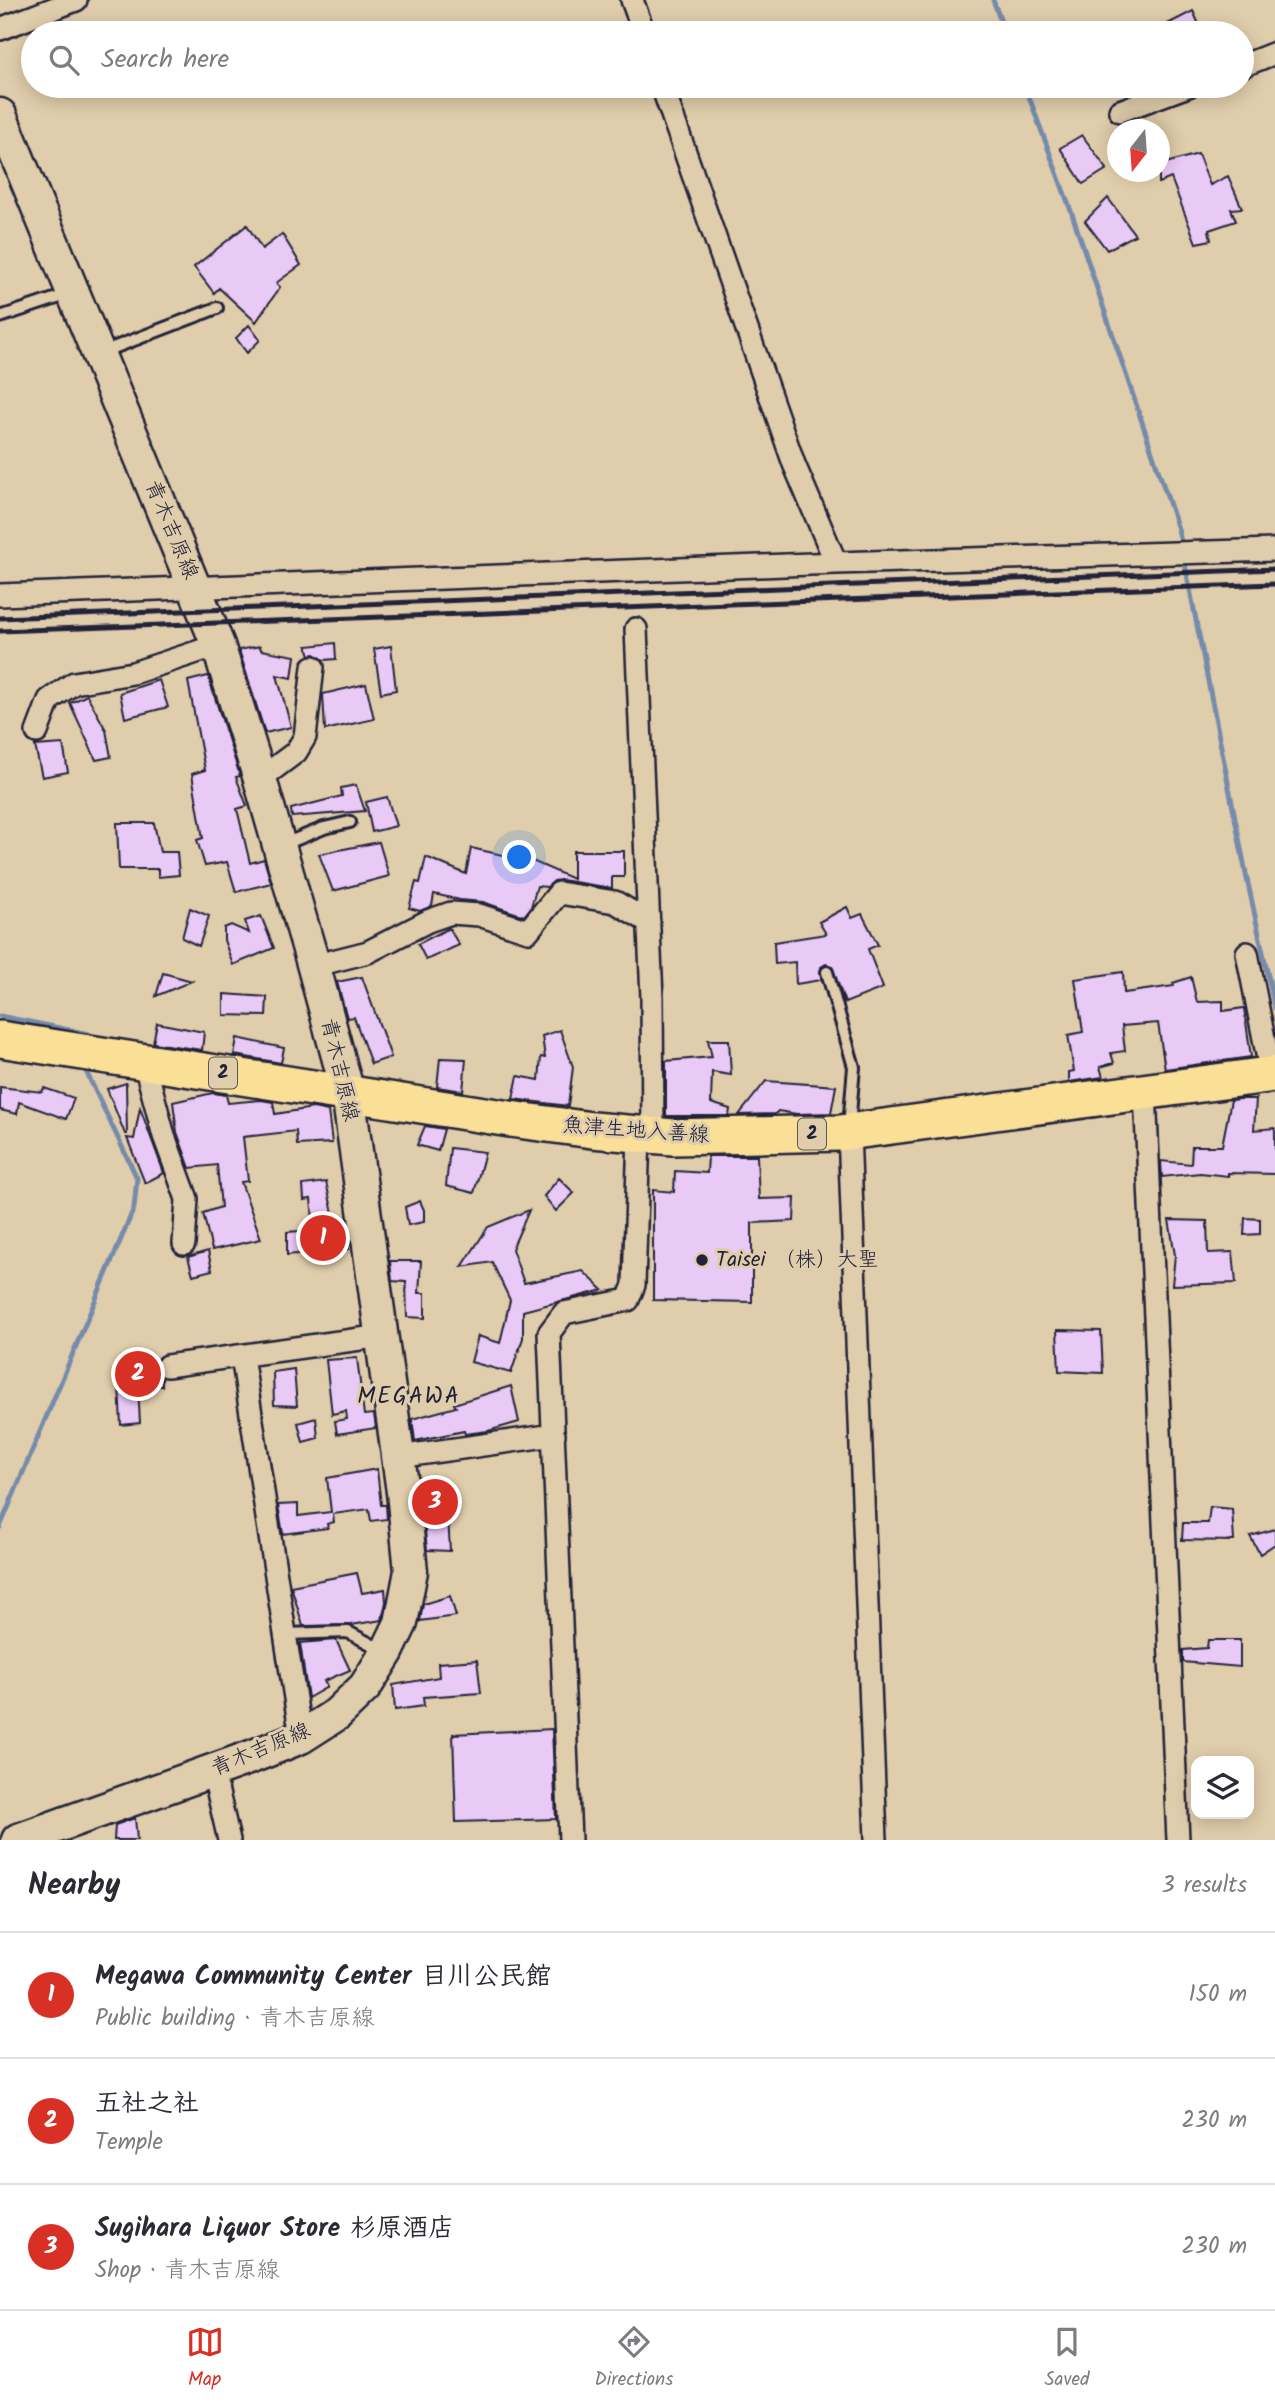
<!DOCTYPE html>
<meta charset="utf-8">
<style>
:root{--surface:#fff;--page:#f2f2f3;--text:#2b2b33;--muted:#7c7c81;--line:#e1e1e2;--accent:#d93025}
body{margin:0;font-family:Kalam,"Klee One",sans-serif;background:var(--page);color:var(--text)}
.controls{position:absolute;right:21px;bottom:21px;display:grid;overflow:hidden;border-radius:14px;box-shadow:0 4px 18px #0003}
.controls button{width:63px;height:63px;display:grid;place-items:center;padding:0;border:0;border-bottom:2px solid var(--line);background:var(--surface);color:var(--text);font:35px sans-serif}
.compass{position:absolute;left:1107px;top:119px;width:63px;height:63px;border-radius:50%;background:var(--surface);box-shadow:0 4px 18px #0003;rotate:197deg}
.you{position:absolute;left:520px;top:858px;width:24px;height:24px;margin:-18px;border:5px solid #fff;border-radius:50%;background:#1a73e8;box-shadow:0 0 0 10px #1a73e833}
.badge{display:grid;place-items:center;width:46px;height:46px;border-radius:50%;background:var(--accent);color:#fff;font-size:23px;font-weight:700}
.pin{position:absolute;translate:-50% -50%;border:4px solid #fff;box-shadow:0 2px 7px #0006}
.list{margin:0;padding:0;list-style:none}
h2{display:flex;justify-content:space-between;align-items:center;height:91px;margin:0;padding:0 28px;font-size:30px}
h2 small{font-size:23px;font-weight:400;color:var(--muted)}
.list li{display:grid;grid-template-columns:46px 1fr auto;gap:21px;align-items:center;box-sizing:border-box;height:126px;padding:0 28px;border-top:2px solid var(--line)}
.list b{display:block;font-size:26px;white-space:nowrap}
.list p{margin:0;font-size:23px;white-space:nowrap;color:var(--muted)}
.list em{font-size:23px;font-style:normal;color:var(--muted)}
.icon{flex:none;width:38px;height:38px;fill:none;stroke:currentColor;stroke-width:2;stroke-linecap:round;stroke-linejoin:round}
.map{position:relative;flex:none;width:1275px;height:1840px;overflow:hidden}
.search{position:absolute;background:var(--surface);box-shadow:0 4px 18px #0003;left:21px;right:21px;top:21px;height:77px;display:flex;align-items:center;gap:18px;box-sizing:border-box;padding:0 24px;border-radius:38px;color:var(--muted);font-size:26px}
.sheet{height:469px;background:var(--surface)}
nav{display:flex;justify-content:space-around;align-items:center;box-sizing:border-box;height:98px;border-top:2px solid var(--line);background:var(--surface);font-size:19px;color:var(--muted)}
nav a{display:grid;justify-items:center;gap:4px}
nav .on{color:var(--accent)}
.map>svg:first-child{display:block}
</style>
<div class="map">
<svg width="1275" height="1840" viewBox="0 0 1275 1840">
<rect width="100%" height="100%" fill="#e0cdab"/>
<filter id="ink" filterUnits="userSpaceOnUse"><feTurbulence type="fractalNoise" baseFrequency=".0143" numOctaves="2"/><feDisplacementMap in="SourceGraphic" scale="14" xChannelSelector="R" yChannelSelector="G"/><feConvolveMatrix kernelMatrix="1 2 1 2 8 2 1 2 1" color-interpolation-filters="sRGB"/></filter>
<g filter="url(#ink)">
<g fill="none" stroke-linecap="round" stroke-linejoin="round">
<!-- stream -->
<path stroke="#758bab" stroke-width="5" d="M 993,0 L 1005,33
M 1025,86 L 1071,211 L 1178,529 L 1182,546
M 1184,559 L 1247,879 L 1275,1008
M 0,1016 L 89,1034 L 88,1041
M 0,1527 L 134,1208 L 137,1178 L 83,1065"/>
</g>
<!-- building -->
<path fill="#e9c9f6" stroke="#22223b" stroke-width="2" d="M 1193,11 L 1203,33 L 1150,33 Z
M 1082,135 L 1107,169 L 1083,184 L 1060,148 Z
M 1198,154 L 1210,185 L 1228,176 L 1242,208 L 1231,209 L 1236,221 L 1209,230 L 1211,240 L 1196,243 L 1171,178 L 1159,183 L 1159,165 Z
M 1108,198 L 1135,235 L 1107,250 L 1085,221 Z
M 247,225 L 262,249 L 282,234 L 301,265 L 276,283 L 280,287 L 256,322 L 219,288 L 214,293 L 194,267 Z
M 249,325 L 260,340 L 247,353 L 236,338 Z
M 335,643 L 336,659 L 324,660 L 315,654 L 310,655 L 307,646 Z
M 260,646 L 261,650 L 295,656 L 292,678 L 277,675 L 291,727 L 265,733 L 239,650 Z
M 391,646 L 396,690 L 381,693 L 374,649 Z
M 208,676 L 240,776 L 236,777 L 247,806 L 237,809 L 250,863 L 264,859 L 271,883 L 236,892 L 227,862 L 205,866 L 197,840 L 203,838 L 192,774 L 205,770 L 188,681 Z
M 159,680 L 168,707 L 125,718 L 120,693 Z
M 366,684 L 374,719 L 325,730 L 323,694 Z
M 87,695 L 106,730 L 111,757 L 96,760 L 70,703 Z
M 63,744 L 68,772 L 42,777 L 35,746 Z
M 356,785 L 365,811 L 292,817 L 291,809 L 342,796 L 341,788 Z
M 387,797 L 396,826 L 372,832 L 366,802 Z
M 117,823 L 154,823 L 160,852 L 177,852 L 179,875 L 158,877 L 158,869 L 119,869 Z
M 379,842 L 389,876 L 333,891 L 319,854 Z
M 471,848 L 520,859 L 521,856 L 573,879 L 573,851 L 624,851 L 624,877 L 612,877 L 612,888 L 561,880 L 554,881 L 547,887 L 537,886 L 531,907 L 524,916 L 483,902 L 460,900 L 434,894 L 432,906 L 420,911 L 409,908 L 416,882 L 420,883 L 426,857 L 466,874 Z
M 847,907 L 852,918 L 862,914 L 878,945 L 868,949 L 883,988 L 845,1003 L 832,966 L 826,964 L 821,967 L 821,980 L 796,984 L 795,962 L 775,964 L 774,942 L 826,934 L 819,922 Z
M 190,908 L 209,916 L 199,946 L 182,938 Z
M 261,916 L 274,948 L 233,965 L 224,940 L 224,928 L 231,925 L 249,933 L 245,921 Z
M 449,928 L 459,945 L 426,960 L 418,944 Z
M 1123,972 L 1124,993 L 1174,986 L 1173,983 L 1191,977 L 1197,1002 L 1223,1001 L 1223,1011 L 1244,1008 L 1251,1057 L 1165,1069 L 1158,1023 L 1122,1026 L 1125,1051 L 1111,1053 L 1114,1063 L 1100,1067 L 1103,1077 L 1069,1082 L 1069,1072 L 1074,1071 L 1068,1035 L 1083,1032 L 1075,979 Z
M 163,973 L 192,981 L 156,996 Z
M 362,977 L 391,1057 L 371,1064 L 354,1017 L 347,1018 L 337,982 Z
M 224,994 L 267,997 L 266,1016 L 224,1015 Z
M 157,1023 L 204,1032 L 202,1050 L 153,1043 Z
M 560,1030 L 573,1067 L 568,1106 L 513,1099 L 518,1076 L 539,1080 L 541,1057 L 545,1058 L 542,1036 Z
M 237,1038 L 284,1048 L 281,1063 L 234,1055 Z
M 708,1040 L 729,1040 L 731,1075 L 712,1072 L 711,1103 L 730,1109 L 729,1116 L 666,1116 L 666,1061 L 712,1057 Z
M 440,1058 L 466,1059 L 463,1091 L 437,1087 Z
M 766,1081 L 836,1086 L 831,1113 L 797,1114 L 778,1111 L 775,1114 L 739,1115 Z
M 126,1083 L 127,1134 L 125,1134 L 107,1089 Z
M 0,1087 L 42,1092 L 44,1088 L 74,1098 L 66,1119 L 19,1102 L 17,1114 L 0,1110 Z
M 213,1093 L 226,1095 L 228,1103 L 261,1100 L 273,1102 L 275,1114 L 313,1108 L 328,1111 L 332,1143 L 297,1145 L 296,1131 L 243,1137 L 248,1181 L 241,1182 L 261,1239 L 212,1250 L 203,1213 L 221,1207 L 217,1165 L 190,1168 L 177,1132 L 173,1102 Z
M 1240,1099 L 1256,1099 L 1254,1130 L 1275,1128 L 1275,1174 L 1228,1173 L 1228,1176 L 1200,1173 L 1162,1177 L 1161,1161 L 1191,1164 L 1192,1146 L 1222,1146 L 1231,1100 Z
M 140,1108 L 164,1173 L 145,1183 L 127,1138 L 134,1139 Z
M 425,1126 L 444,1129 L 438,1151 L 417,1145 Z
M 450,1148 L 485,1152 L 474,1193 L 446,1186 Z
M 708,1156 L 757,1156 L 759,1199 L 795,1198 L 794,1221 L 752,1223 L 752,1302 L 653,1300 L 653,1190 L 674,1192 L 675,1171 L 707,1173 Z
M 559,1178 L 574,1193 L 556,1211 L 544,1196 Z
M 326,1182 L 337,1231 L 347,1232 L 349,1249 L 287,1255 L 287,1232 L 314,1230 L 311,1199 L 304,1200 L 303,1185 Z
M 420,1201 L 424,1210 L 424,1222 L 408,1225 L 405,1207 Z
M 529,1210 L 512,1249 L 524,1283 L 583,1271 L 603,1290 L 523,1311 L 523,1338 L 511,1373 L 471,1362 L 478,1336 L 500,1343 L 510,1300 L 492,1262 L 462,1267 L 488,1227 Z
M 1245,1218 L 1260,1219 L 1260,1234 L 1244,1235 Z
M 1169,1220 L 1207,1221 L 1208,1253 L 1233,1252 L 1236,1283 L 1172,1285 L 1175,1255 Z
M 208,1251 L 212,1270 L 193,1275 L 188,1257 Z
M 390,1261 L 421,1261 L 419,1293 L 425,1293 L 425,1318 L 407,1317 L 406,1282 L 392,1281 Z
M 1057,1330 L 1101,1331 L 1103,1373 L 1059,1371 Z
M 357,1358 L 364,1415 L 374,1414 L 376,1428 L 337,1434 L 335,1421 L 347,1419 L 346,1411 L 332,1414 L 326,1360 Z
M 118,1363 L 154,1363 L 156,1373 L 162,1378 L 162,1386 L 138,1386 L 140,1423 L 121,1425 Z
M 294,1369 L 297,1406 L 274,1405 L 273,1372 Z
M 511,1386 L 519,1422 L 488,1431 L 465,1434 L 464,1431 L 415,1441 L 412,1419 L 456,1407 L 454,1404 Z
M 316,1418 L 318,1438 L 303,1442 L 298,1423 Z
M 377,1469 L 381,1505 L 386,1505 L 387,1519 L 371,1521 L 369,1509 L 333,1514 L 334,1522 L 327,1524 L 328,1528 L 283,1534 L 278,1505 L 298,1504 L 298,1516 L 331,1512 L 327,1478 Z
M 446,1482 L 450,1551 L 427,1550 L 420,1484 Z
M 1210,1507 L 1232,1509 L 1234,1541 L 1182,1540 L 1183,1523 L 1208,1523 Z
M 1275,1529 L 1275,1544 L 1260,1554 L 1250,1536 Z
M 357,1573 L 362,1593 L 385,1589 L 386,1602 L 382,1620 L 351,1625 L 303,1626 L 291,1586 Z
M 450,1596 L 456,1616 L 420,1621 L 423,1604 Z
M 336,1640 L 350,1670 L 324,1681 L 327,1687 L 308,1698 L 300,1643 Z
M 1208,1640 L 1240,1640 L 1240,1667 L 1183,1662 L 1183,1650 L 1207,1648 Z
M 477,1660 L 481,1693 L 423,1697 L 424,1706 L 395,1710 L 393,1685 L 439,1677 L 438,1663 Z
M 552,1729 L 556,1819 L 456,1822 L 453,1734 Z
M 135,1818 L 137,1840 L 114,1840 L 115,1825 Z"/>
<g fill="none" stroke-linecap="round" stroke-linejoin="round">
<defs>
<path id="service" d="M 0,317 L 69,294
M 100,353 L 217,308
M 282,845 L 324,828 L 350,822
M 827,972 L 854,1067 L 849,1126
M 286,1634 L 348,1632 L 384,1651"/>
<path id="minor" d="M 632,0 L 644,33
M 0,29 L 76,0
M 1242,66 L 1275,53
M 662,86 L 794,464 L 836,563
M 1120,111 L 1188,86
M 0,595 L 836,563 L 1275,550
M 636,629 L 652,998 L 653,1135
M 37,732 L 49,700 L 74,683 L 133,673 L 218,645
M 260,779 L 296,752 L 305,737 L 313,667
M 1247,953 L 1271,1074
M 313,966 L 368,952 L 428,921 L 451,913 L 479,915 L 528,931 L 559,893 L 615,902 L 649,922
M 144,1061 L 164,1136 L 187,1199 L 184,1244
M 1145,1091 L 1178,1840
M 849,1132 L 876,1840
M 242,1356 L 301,1737
M 167,1366 L 382,1336
M 398,1457 L 554,1435
M 213,1771 L 229,1840
M 570,1840 L 549,1333 L 564,1313 L 628,1300 L 634,1285 L 639,1135"/>
<path id="secondary" d="M 0,115 L 218,645 L 260,779 L 312,960 L 348,1093 L 403,1492 L 411,1571 L 401,1623 L 387,1652 L 365,1687 L 337,1714 L 301,1737 L 251,1757 L 18,1840"/>
<path id="primary" d="M 0,1039 L 510,1119 L 592,1130 L 673,1137 L 840,1133 L 1275,1074"/>
</defs>
<!-- service casing -->
<use href="#service" stroke="#22223b" stroke-width="16"/>
<!-- minor casing -->
<use href="#minor" stroke="#22223b" stroke-width="26"/>
<!-- secondary casing -->
<use href="#secondary" stroke="#22223b" stroke-width="37"/>
<!-- primary casing -->
<use href="#primary" stroke="#22223b" stroke-width="40"/>
<!-- service -->
<use href="#service" stroke="#e0cdab" stroke-width="10"/>
<!-- minor -->
<use href="#minor" stroke="#e0cdab" stroke-width="21"/>
<!-- secondary -->
<use href="#secondary" stroke="#e0cdab" stroke-width="32"/>
<!-- primary -->
<use href="#primary" stroke="#fadf96" stroke-width="35"/>
<!-- rail -->
<path stroke="#22223b" stroke-width="5" d="M 0,618 L 1275,569
M 0,631 L 1275,584"/>
</g>
</g>
<!-- markers -->
<circle fill="#22223b" stroke="#e0cdab" stroke-width="2.5" cx="702" cy="1260" r="7"/>
<g text-anchor="middle" dominant-baseline="central" stroke-width="6" stroke-linejoin="round" paint-order="stroke">
<!-- shield labels -->
<g fill="#e0cdab" stroke="#5b555d" stroke-width="2">
<rect x="209" y="1057.5" width="28" height="31" rx="5"/>
<rect x="798" y="1118.5" width="28" height="31" rx="5"/>
</g>
<g font-size="19" font-weight="bold" fill="#22223b">
<text x="223" y="1073">2</text>
<text x="812" y="1134">2</text>
</g>
<!-- street labels -->
<g font-size="21" fill="#22223b" stroke="#e0cdab">
<text transform="translate(171 530) rotate(67)">青木吉原線</text>
<text transform="translate(339 1070) rotate(77)">青木吉原線</text>
<text transform="translate(636 1131) rotate(4)">魚津生地入善線</text>
<text transform="translate(261 1750) rotate(-23)">青木吉原線</text>
</g>
<!-- poi labels -->
<g font-size="21" fill="#22223b" stroke="#e0cdab" text-anchor="start">
<text x="716" y="1260">Taisei （株）大聖</text>
</g>
<!-- neighbourhood labels -->
<g font-size="23" letter-spacing="2" fill="#22223b" stroke="#e0cdab">
<text x="409" y="1397">MEGAWA</text>
</g>
</g>
</svg>
<div class="controls">
<button><svg class="icon" aria-label="layers" viewBox="0 0 24 24"><path d="M12 4l9 5-9 5-9-5zM3 14l9 5 9-5"/></svg></button>
</div>
<svg class="compass" viewBox="-18 -18 36 36"><path d="M0-13l5 13h-10z" fill="#e53935"/><path d="M0 13l5-13h-10z" fill="#7c7c81"/></svg>
<div class="you"></div>
<div class="pin badge" style="left:323px;top:1238px">1</div>
<div class="pin badge" style="left:138px;top:1374px">2</div>
<div class="pin badge" style="left:435px;top:1502px">3</div>
<div class="search"><svg class="icon" aria-label="search" viewBox="0 0 24 24"><circle cx="10" cy="10" r="6"/><path d="M15 15l6 6"/></svg>Search here</div>
</div>
<section class="sheet">
<h2>Nearby<small>3 results</small></h2>
<ul class="list">
<li><span class="badge">1</span><div><b>Megawa Community Center 目川公民館</b><p>Public building · 青木吉原線</p></div><em>150 m</em></li>
<li><span class="badge">2</span><div><b>五社之社</b><p>Temple</p></div><em>230 m</em></li>
<li><span class="badge">3</span><div><b>Sugihara Liquor Store 杉原酒店</b><p>Shop · 青木吉原線</p></div><em>230 m</em></li>
</ul>
</section>
<nav>
<a class="on"><svg class="icon" aria-label="map" viewBox="0 0 24 24"><path d="M3 6l6-2 6 2 6-2v14l-6 2-6-2-6 2zM9 4v14M15 6v14"/></svg>Map</a>
<a><svg class="icon" aria-label="directions" viewBox="0 0 24 24"><path d="M12 3l9 9-9 9-9-9zM9 14v-3h6M13 9l2 2-2 2"/></svg>Directions</a>
<a><svg class="icon" aria-label="saved" viewBox="0 0 24 24"><path d="M7 4h10v16l-5-4-5 4z"/></svg>Saved</a>
</nav>
